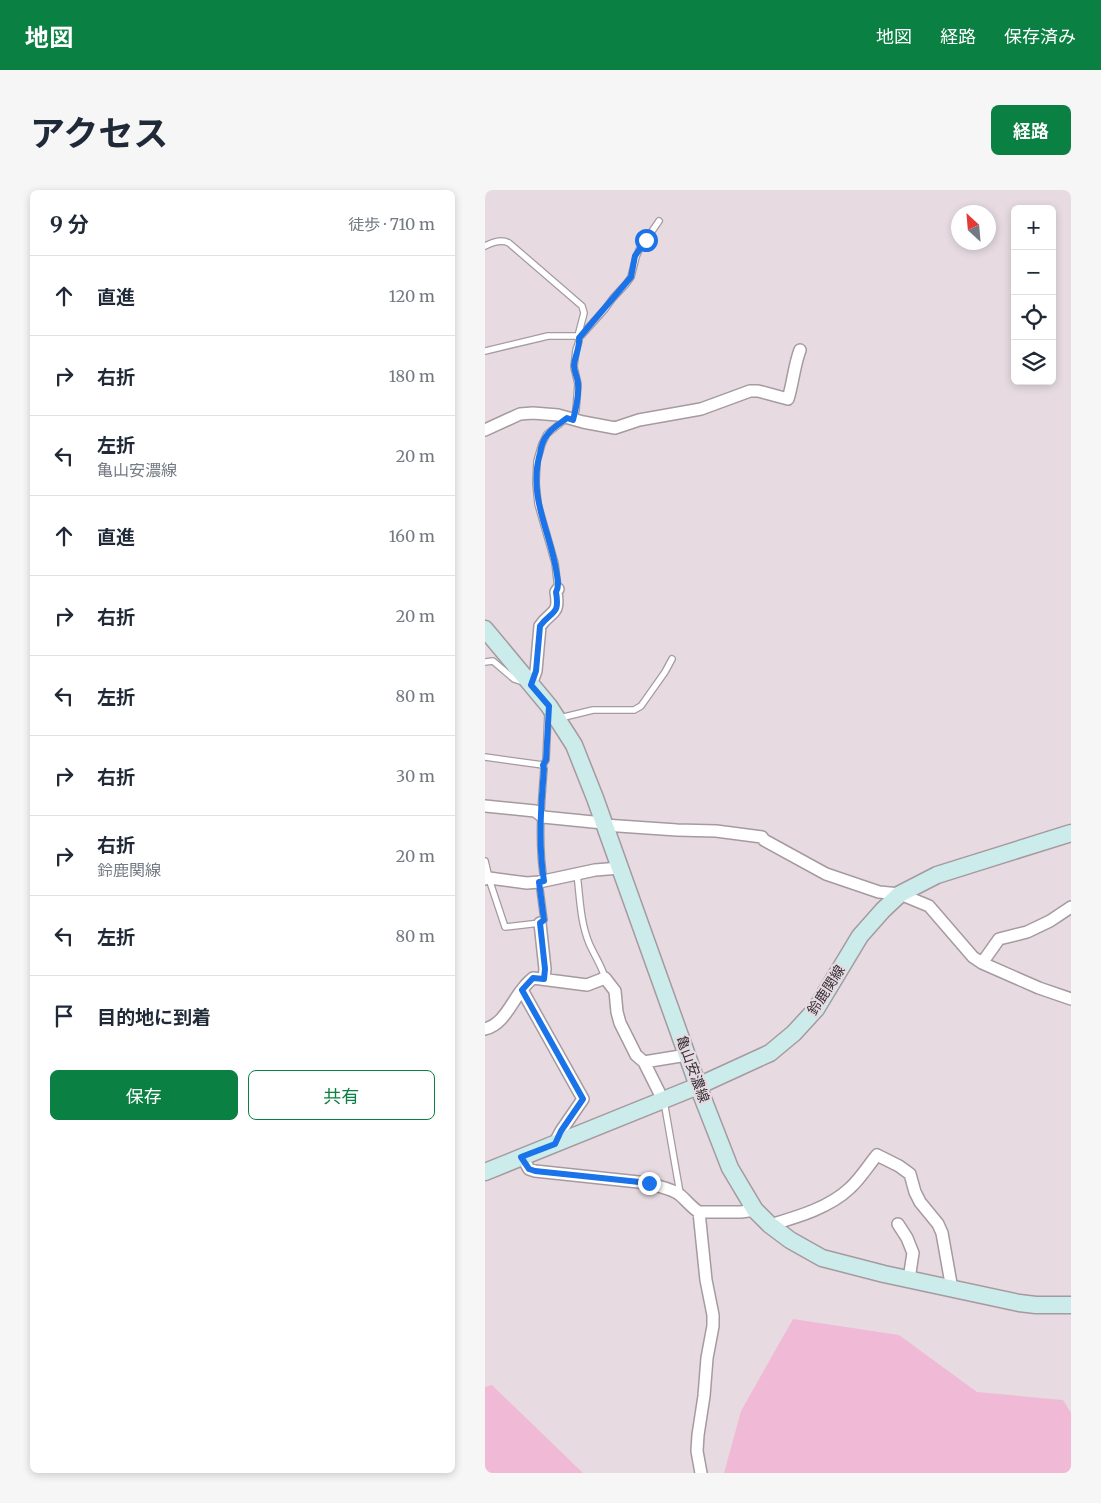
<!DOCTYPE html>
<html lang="ja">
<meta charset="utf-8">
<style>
:root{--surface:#fff;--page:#f6f6f7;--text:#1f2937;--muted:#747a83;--line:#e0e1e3;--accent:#0b8043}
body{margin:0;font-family:Merriweather,"Noto Sans JP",serif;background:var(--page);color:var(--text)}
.controls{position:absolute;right:15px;top:15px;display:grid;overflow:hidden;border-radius:8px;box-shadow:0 2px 8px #0003}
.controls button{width:45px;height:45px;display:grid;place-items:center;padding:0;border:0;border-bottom:1px solid var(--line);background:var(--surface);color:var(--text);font:25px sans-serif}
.compass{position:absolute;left:466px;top:15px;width:45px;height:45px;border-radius:50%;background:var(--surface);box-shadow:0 2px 8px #0003;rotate:334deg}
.stop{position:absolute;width:15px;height:15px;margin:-11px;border:4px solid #1a73e8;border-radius:50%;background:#fff}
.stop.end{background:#1a73e8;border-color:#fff;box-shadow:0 1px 5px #0008}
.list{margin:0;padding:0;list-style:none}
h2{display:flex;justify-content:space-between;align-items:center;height:65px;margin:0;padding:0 20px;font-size:21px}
h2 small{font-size:16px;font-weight:400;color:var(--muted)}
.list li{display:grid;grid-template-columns:32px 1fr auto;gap:15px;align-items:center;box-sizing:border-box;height:80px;padding:0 20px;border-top:1px solid var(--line)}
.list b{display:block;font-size:19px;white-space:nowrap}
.list p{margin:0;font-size:16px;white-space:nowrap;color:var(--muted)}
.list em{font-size:16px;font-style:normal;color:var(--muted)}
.actions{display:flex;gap:10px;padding:15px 20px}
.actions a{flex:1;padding:11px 0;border:1px solid var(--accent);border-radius:8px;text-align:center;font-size:18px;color:var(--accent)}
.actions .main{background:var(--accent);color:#fff}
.icon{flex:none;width:28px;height:28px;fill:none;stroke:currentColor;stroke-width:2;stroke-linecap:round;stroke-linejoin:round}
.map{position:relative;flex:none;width:586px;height:1283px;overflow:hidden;border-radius:8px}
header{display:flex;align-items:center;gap:30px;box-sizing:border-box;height:70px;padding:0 25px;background:var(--accent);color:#fff}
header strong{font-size:24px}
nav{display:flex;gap:28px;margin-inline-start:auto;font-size:18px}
.intro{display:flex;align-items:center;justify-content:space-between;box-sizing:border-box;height:120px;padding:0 30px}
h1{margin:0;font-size:35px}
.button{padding:12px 22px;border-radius:8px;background:var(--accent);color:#fff;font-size:18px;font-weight:700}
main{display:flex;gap:30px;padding:0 30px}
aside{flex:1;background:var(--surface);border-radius:8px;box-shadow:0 2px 8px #0003}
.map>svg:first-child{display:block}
</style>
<header>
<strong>地図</strong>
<nav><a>地図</a><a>経路</a><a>保存済み</a></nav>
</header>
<div class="intro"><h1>アクセス</h1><a class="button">経路</a></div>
<main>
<aside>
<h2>9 分<small>徒歩 · 710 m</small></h2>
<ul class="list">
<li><svg class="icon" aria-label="ahead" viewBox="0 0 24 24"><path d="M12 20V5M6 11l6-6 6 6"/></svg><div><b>直進</b></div><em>120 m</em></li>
<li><svg class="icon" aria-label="right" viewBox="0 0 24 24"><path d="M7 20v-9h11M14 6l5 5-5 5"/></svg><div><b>右折</b></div><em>180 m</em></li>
<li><svg class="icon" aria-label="left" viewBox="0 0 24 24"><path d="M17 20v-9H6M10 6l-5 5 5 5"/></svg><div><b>左折</b><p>亀山安濃線</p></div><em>20 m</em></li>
<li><svg class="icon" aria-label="ahead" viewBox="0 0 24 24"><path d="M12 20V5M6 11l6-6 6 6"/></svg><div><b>直進</b></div><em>160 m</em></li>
<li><svg class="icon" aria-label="right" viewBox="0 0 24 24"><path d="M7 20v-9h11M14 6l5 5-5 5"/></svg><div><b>右折</b></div><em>20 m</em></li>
<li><svg class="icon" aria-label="left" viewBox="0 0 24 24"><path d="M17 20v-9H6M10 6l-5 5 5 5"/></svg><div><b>左折</b></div><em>80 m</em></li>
<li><svg class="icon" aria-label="right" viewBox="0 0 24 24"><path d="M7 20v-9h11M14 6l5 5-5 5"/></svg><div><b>右折</b></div><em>30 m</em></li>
<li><svg class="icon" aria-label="right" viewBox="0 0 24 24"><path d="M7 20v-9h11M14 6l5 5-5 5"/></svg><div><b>右折</b><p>鈴鹿関線</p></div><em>20 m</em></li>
<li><svg class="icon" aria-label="left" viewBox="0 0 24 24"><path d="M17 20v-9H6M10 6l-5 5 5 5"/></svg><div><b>左折</b></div><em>80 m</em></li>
<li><svg class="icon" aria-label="arrive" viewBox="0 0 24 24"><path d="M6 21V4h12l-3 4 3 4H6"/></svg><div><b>目的地に到着</b></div></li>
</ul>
<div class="actions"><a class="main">保存</a><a>共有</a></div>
</aside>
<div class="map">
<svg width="586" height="1283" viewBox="0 0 586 1283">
<rect width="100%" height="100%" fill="#e7dbe1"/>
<!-- green -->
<path fill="#f0bad6" d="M 308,1129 L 414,1145 L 492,1202 L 578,1210 L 586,1223 L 586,1283 L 239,1283 L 256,1221 Z
M 7,1195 L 98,1283 L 0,1283 L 0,1197 Z"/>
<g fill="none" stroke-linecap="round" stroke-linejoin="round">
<defs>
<path id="lane" d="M 0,56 C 8,52 16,49 24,53 L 97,116 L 99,123 L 93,146 L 94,151 L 91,160 L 89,177 L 93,194 L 91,220 L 88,230
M 94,148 L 120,119 L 128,108 L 141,94 L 146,87 L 151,67 L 154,60 L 174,31
M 0,161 L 63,146 L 93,146
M 73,399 L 70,373 L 53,314 L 51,293 L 52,271 L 57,254 L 62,244 L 82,228
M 0,472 L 8,471 L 29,489 L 38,492
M 75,528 L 108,520 L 149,520 L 156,516 L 180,482 L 187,469
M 0,567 L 58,575
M 0,671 L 5,692 L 20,737 L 55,733 L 59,730 L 54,692
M 92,684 C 95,707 95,731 104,753 C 109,765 117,776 120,788
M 59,691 C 53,654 56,616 59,579 L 58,575 L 61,570 L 63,522
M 180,917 L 195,1003"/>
<path id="street" d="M 0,240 L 35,224 L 48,223 L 73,225 L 98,232 L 130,238 L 154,230 L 216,219 L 265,201 L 273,201 L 303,209 C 308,193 309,176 315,160
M 46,495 L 51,481 L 55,436 C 66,420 75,426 71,402 L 73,399
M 0,616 L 50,621 L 58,627 L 118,633
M 119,635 L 192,640 L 231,641 L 277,647 L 279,650 L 341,684 L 394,702 L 415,704 L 444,716 L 488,767 L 497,773 L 554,798 L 586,809
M 0,689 L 4,688 L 42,693 L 54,692 L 110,680 L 135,678
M 55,733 L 60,779 L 59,789
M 497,773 L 514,749 L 542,742 L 565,731 L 586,717
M 37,800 L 98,909 L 76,941 L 69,954
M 0,839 C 20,834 27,810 40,796 C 42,793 46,790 48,788 L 102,795 L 120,788 L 130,801 L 132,822 L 135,833 L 151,865 L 159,872 L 174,902
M 159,872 L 202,865
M 37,967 L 44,979 L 50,981 L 163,993 C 174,997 186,998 195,1005 C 202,1011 207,1018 214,1022 L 256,1022 L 270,1020
M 214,1022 L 221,1090 L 228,1125 L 228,1136 L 222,1168 L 219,1206 L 213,1245 L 212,1261 L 216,1283
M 413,1034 L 422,1048 L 428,1063 L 424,1089
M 285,1035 C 312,1027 344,1018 365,998 C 375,989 383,976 392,965 L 414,976 L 425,984 L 430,1002 L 435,1012 L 453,1034 L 457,1043 L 467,1099"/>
<path id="secondary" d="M 0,439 L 64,516 L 89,555 L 110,608 L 213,896 L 245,978 L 270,1020 L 285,1035 L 305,1050 L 337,1068 L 399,1084 L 534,1113 L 551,1115 L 586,1115
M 0,982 L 213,896 L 285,863 L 309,843 L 331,819 L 375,746 L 398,720 L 415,704 L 452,685 L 586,643"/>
</defs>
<!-- lane casing -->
<use href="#lane" stroke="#a59aa0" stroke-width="8"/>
<!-- street casing -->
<use href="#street" stroke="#a59aa0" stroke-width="14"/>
<!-- secondary casing -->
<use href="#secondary" stroke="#a59aa0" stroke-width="19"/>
<!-- lane -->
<use href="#lane" stroke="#fff" stroke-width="5.5"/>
<!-- street -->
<use href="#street" stroke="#fff" stroke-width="11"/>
<!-- secondary -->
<use href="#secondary" stroke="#cbeceb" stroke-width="16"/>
</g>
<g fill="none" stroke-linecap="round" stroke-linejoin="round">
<!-- route -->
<path stroke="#1a73e8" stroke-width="6" d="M 161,50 L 150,66 L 146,87 L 94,148 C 95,157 90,166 89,175 C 89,182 93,188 93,194 C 94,205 91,219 88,230 L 82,228 C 76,233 67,238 62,245 C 58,250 56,257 55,263 C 43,306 64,339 71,379 C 72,387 75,395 71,402 C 75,426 67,420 55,436 L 51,481 L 46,495 L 64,516 L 61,570 L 58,575 L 59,579 C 56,616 53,654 59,691 L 54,692 L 59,730 L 55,733 L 60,779 L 59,789 L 48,788 L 37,800 L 98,909 L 76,941 L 70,954 L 36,967 L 44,979 L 50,981 L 164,993"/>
</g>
<g text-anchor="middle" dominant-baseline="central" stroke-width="4.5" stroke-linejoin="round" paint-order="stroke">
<!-- street labels -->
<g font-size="14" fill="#353033" stroke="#e7dbe1">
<text transform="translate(341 800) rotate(-57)">鈴鹿関線</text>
<text transform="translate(208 879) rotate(70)">亀山安濃線</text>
</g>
</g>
</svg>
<div class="controls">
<button>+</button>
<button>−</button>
<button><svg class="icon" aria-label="locate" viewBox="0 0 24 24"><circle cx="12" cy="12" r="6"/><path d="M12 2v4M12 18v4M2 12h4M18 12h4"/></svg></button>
<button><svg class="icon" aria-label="layers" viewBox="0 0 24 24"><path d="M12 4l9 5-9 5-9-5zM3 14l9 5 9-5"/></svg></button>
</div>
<svg class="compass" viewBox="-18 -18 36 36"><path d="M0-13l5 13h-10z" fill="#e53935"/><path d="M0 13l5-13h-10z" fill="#747a83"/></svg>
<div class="stop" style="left:161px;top:50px"></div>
<div class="stop end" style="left:164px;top:993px"></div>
</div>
</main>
